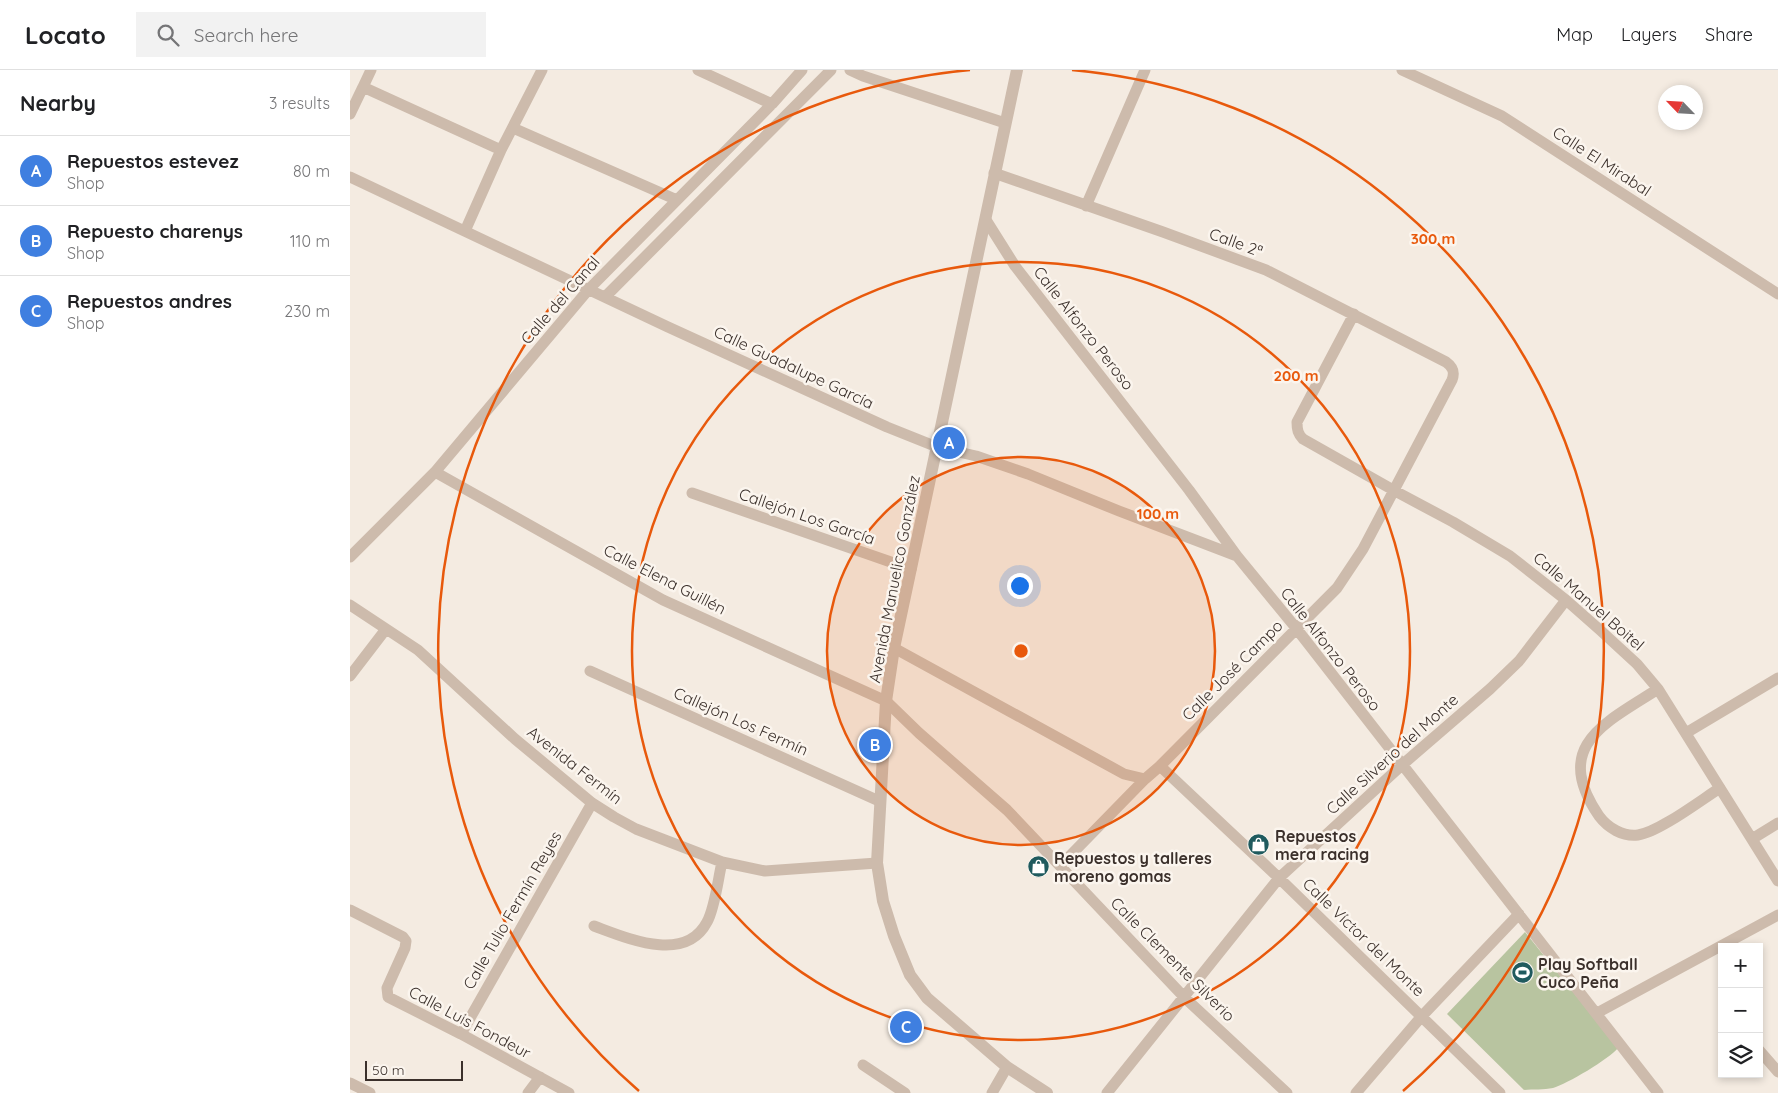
<!DOCTYPE html>
<meta charset="utf-8">
<style>
:root{--surface:#fff;--page:#f2f2f2;--text:#202124;--muted:#757577;--line:#e0e0e0;--accent:#1f5a5e}
body{margin:0;font-family:Quicksand,sans-serif;background:var(--page);color:var(--text)}
.controls{position:absolute;right:15px;bottom:15px;display:grid;overflow:hidden;border-radius:0px;box-shadow:0 2px 8px #0003}
.controls button{width:45px;height:45px;display:grid;place-items:center;padding:0;border:0;border-bottom:1px solid var(--line);background:var(--surface);color:var(--text);font:25px sans-serif}
.compass{position:absolute;left:1308px;top:15px;width:45px;height:45px;border-radius:50%;background:var(--surface);box-shadow:0 2px 8px #0003;rotate:295deg}
.scale{position:absolute;left:15px;bottom:12px;width:98px;box-sizing:border-box;padding-left:5px;border:2px solid #3b302b;border-top:0;font-size:14px;line-height:18px;white-space:nowrap;color:#3b302b;-webkit-text-stroke:4px #fbf5ee;paint-order:stroke}
.you{position:absolute;left:669px;top:515px;width:18px;height:18px;margin:-12px;border:4px solid #fff;border-radius:50%;background:#1a73e8;box-shadow:0 0 0 8px #1a73e833}
.badge{display:grid;place-items:center;width:32px;height:32px;border-radius:50%;background:var(--accent);color:#fff;font-size:16px;font-weight:700}
.pin{position:absolute;translate:-50% -50%;border:2px solid #fff;box-shadow:0 1px 5px #0006}
.list{margin:0;padding:0;list-style:none}
h2{display:flex;justify-content:space-between;align-items:center;height:65px;margin:0;padding:0 20px;font-size:21px}
h2 small{font-size:16px;font-weight:400;color:var(--muted)}
.list li{display:grid;grid-template-columns:32px 1fr auto;gap:15px;align-items:center;box-sizing:border-box;height:70px;padding:0 20px;border-top:1px solid var(--line)}
.list b{display:block;font-size:19px;white-space:nowrap}
.list p{margin:0;font-size:16px;white-space:nowrap;color:var(--muted)}
.list em{font-size:16px;font-style:normal;color:var(--muted)}
.icon{flex:none;width:28px;height:28px;fill:none;stroke:currentColor;stroke-width:2;stroke-linecap:round;stroke-linejoin:round}
.map{position:relative;flex:none;width:1428px;height:1023px;overflow:hidden}
header{display:flex;align-items:center;gap:30px;box-sizing:border-box;height:70px;padding:0 25px;background:var(--surface);border-bottom:1px solid var(--line)}
header strong{font-size:24px}
nav{display:flex;gap:28px;margin-inline-start:auto;font-size:18px}
.search{width:350px;height:45px;background:var(--page);display:flex;align-items:center;gap:12px;box-sizing:border-box;padding:0 18px;border-radius:0px;color:var(--muted);font-size:19px}
main{display:flex}
aside{flex:1;background:var(--surface)}
.map>svg:first-child{display:block}
</style>
<header>
<strong>Locato</strong>
<div class="search"><svg class="icon" aria-label="search" viewBox="0 0 24 24"><circle cx="10" cy="10" r="6"/><path d="M15 15l6 6"/></svg>Search here</div>
<nav><a>Map</a><a>Layers</a><a>Share</a></nav>
</header>
<main>
<aside>
<h2>Nearby<small>3 results</small></h2>
<ul class="list">
<li><span class="badge" style="background:#3f7fe0">A</span><div><b>Repuestos estevez</b><p>Shop</p></div><em>80 m</em></li>
<li><span class="badge" style="background:#3f7fe0">B</span><div><b>Repuesto charenys</b><p>Shop</p></div><em>110 m</em></li>
<li><span class="badge" style="background:#3f7fe0">C</span><div><b>Repuestos andres</b><p>Shop</p></div><em>230 m</em></li>
</ul>
</aside>
<div class="map">
<svg width="1428" height="1023" viewBox="0 0 1428 1023">
<rect width="100%" height="100%" fill="#f4ebe1"/>
<!-- garden -->
<path fill="#b8c4a0" d="M 1175,862 L 1268,978 C 1259,989 1217,1014 1203,1018 C 1194,1020 1183,1019 1174,1020 L 1097,944 Z"/>
<g fill="none" stroke-linecap="round" stroke-linejoin="round">
<!-- minor -->
<path stroke="#cdbbac" stroke-width="11" d="M 348,0 L 422,34
M 500,0 L 513,6 L 655,53
M 1052,0 L 1152,46 L 1428,224
M 13,17 L 21,0
M 0,44 L 13,17 L 151,80 L 115,161
M 163,58 L 327,130
M 151,80 L 192,0
M 644,103 L 813,162 L 916,200 L 1096,292 C 1103,297 1105,302 1102,310 L 1013,479 L 987,518 L 810,696 L 795,709 L 710,796
M 0,107 L 318,257 L 537,357 L 587,377 L 626,386 L 678,404 L 769,441 L 887,486
M 736,136 L 795,0
M 636,150 L 665,196 L 839,420 L 887,486 L 946,558 L 1308,1023
M 255,227 L 481,0
M 1004,244 L 947,352 C 947,360 948,364 953,369 L 1045,421 L 1103,452 L 1160,486 L 1216,530 L 1250,560 L 1287,594 L 1308,619 L 1428,811
M 85,402 L 313,530 L 536,631 L 569,663 L 657,740 L 835,928 L 937,1023
M 342,423 L 561,499
M 0,487 L 85,402 L 239,219 L 422,34 L 452,0
M 0,535 L 68,580 L 165,669 L 242,733 L 264,747 L 286,759 L 372,792 L 415,801 L 527,793
M 544,578 L 774,704 L 795,709
M 240,601 L 529,731
M 0,606 L 36,559
M 1308,619 C 1255,653 1201,676 1249,746 C 1258,758 1273,767 1288,765 C 1309,762 1351,730 1370,718
M 1336,663 L 1428,608
M 810,696 L 929,808 L 1150,1023
M 1402,769 L 1428,753
M 0,840 L 53,867 L 56,871 L 55,878 L 37,918 L 38,927 L 111,964 L 219,1023
M 244,856 C 277,868 335,894 357,852 C 365,838 368,809 372,792
M 1247,943 L 1428,845
M 111,964 L 242,733
M 1409,980 L 1428,1002
M 513,995 L 555,1023
M 0,1013 L 20,1023
M 178,1023 L 190,1007
M 642,1023 L 657,997
M 757,1023 L 929,808 L 1052,695 L 1140,619 L 1169,591 L 1216,530
M 1006,1023 L 1072,946 L 1169,844"/>
<!-- tertiary -->
<path stroke="#cdbbac" stroke-width="12" d="M 667,0 L 544,578 L 536,631 L 527,793 L 533,831 L 544,866 L 560,905 L 577,928 L 657,997 L 697,1023"/>
</g>
<!-- distance rings -->
<circle cx="671" cy="581" r="194" fill="#e8590c" fill-opacity=".12"/>
<g fill="none" stroke="#e8590c" stroke-width="2.5">
<circle cx="671" cy="581" r="194"/>
<circle cx="671" cy="581" r="389"/>
<path d="M289 1021A583 583 0 0 1 620 0M722 0A583 583 0 0 1 1053 1021"/>
</g>
<!-- icons -->
<defs>
<symbol id="shop-disc" viewBox="-11 -11 22 22"><circle r="9.5" fill="#1f5a5e" stroke="#fbf5ee"/><path d="M-5-2.5h2.3a2.7 3.5 0 0 1 5.4 0H5L5.5 6h-11ZM-1.5-2.5h3a1.5 2.3 0 0 0-3 0Z" fill="#fff"/></symbol>
<symbol id="stadium-disc" viewBox="-11 -11 22 22"><circle r="9.5" fill="#1f5a5e" stroke="#fbf5ee"/><path d="M0-5a6.5 5 0 1 0 0 10a6.5 5 0 1 0 0-10ZM-3.5-1.8h7v3.6h-7Z" fill="#fff"/></symbol>
</defs>
<g fill-rule="evenodd">
<use href="#shop-disc" x="896" y="762" width="25" height="25"/>
<use href="#shop-disc" x="676" y="784" width="25" height="25"/>
<use href="#stadium-disc" x="1160" y="890" width="25" height="25"/>
</g>
<g text-anchor="middle" dominant-baseline="central" stroke-width="5" stroke-linejoin="round" paint-order="stroke">
<!-- street labels -->
<g font-size="16" fill="#3b302b" stroke="#fbf5ee">
<text transform="translate(1252 91) rotate(33)">Calle El Mirabal</text>
<text transform="translate(886 172) rotate(20)">Calle 2ª</text>
<text transform="translate(210 230) rotate(-49)">Calle del Canal</text>
<text transform="translate(734 258) rotate(52)">Calle Alfonzo Peroso</text>
<text transform="translate(444 297) rotate(25)">Calle Guadalupe García</text>
<text transform="translate(457 446) rotate(19)">Callejón Los García</text>
<text transform="translate(315 509) rotate(27)">Calle Elena Guillén</text>
<text transform="translate(544 509) rotate(-79)">Avenida Manuelico González</text>
<text transform="translate(1239 531) rotate(41)">Calle Manuel Boitel</text>
<text transform="translate(981 579) rotate(52)">Calle Alfonzo Peroso</text>
<text transform="translate(882 600) rotate(-45)">Calle José Campo</text>
<text transform="translate(391 651) rotate(24)">Callejón Los Fermín</text>
<text transform="translate(1042 684) rotate(-42)">Calle Silverio del Monte</text>
<text transform="translate(225 695) rotate(38)">Avenida Fermín</text>
<text transform="translate(162 840) rotate(-60)">Calle Tulio Fermín Reyes</text>
<text transform="translate(1014 867) rotate(44)">Calle Víctor del Monte</text>
<text transform="translate(823 889) rotate(45)">Calle Clemente Silverio</text>
<text transform="translate(120 952) rotate(28)">Calle Luis Fondeur</text>
</g>
<!-- poi labels -->
<g font-size="16" font-weight="bold" fill="#3b302b" stroke="#fbf5ee" text-anchor="start">
<text x="925" y="766">Repuestos<tspan x="925" dy="18">mera racing</tspan></text>
<text x="704" y="788">Repuestos y talleres<tspan x="704" dy="18">moreno gomas</tspan></text>
<text x="1188" y="894">Play Softball<tspan x="1188" dy="18">Cuco Peña</tspan></text>
</g>
</g>
<circle cx="671" cy="581" r="8" fill="#e8590c" stroke="#fbf5ee" stroke-width="2.5"/>
<g font-size="15" text-anchor="middle" font-weight="bold" fill="#e8590c" stroke="#fbf5ee" stroke-width="5" stroke-linejoin="round" paint-order="stroke">
<text x="1083" y="174">300 m</text>
<text x="946" y="311">200 m</text>
<text x="808" y="449">100 m</text>
</g>
</svg>
<div class="controls">
<button>+</button>
<button>−</button>
<button><svg class="icon" aria-label="layers" viewBox="0 0 24 24"><path d="M12 4l9 5-9 5-9-5zM3 14l9 5 9-5"/></svg></button>
</div>
<svg class="compass" viewBox="-18 -18 36 36"><path d="M0-13l5 13h-10z" fill="#e53935"/><path d="M0 13l5-13h-10z" fill="#757577"/></svg>
<div class="scale">50 m</div>
<div class="you"></div>
<div class="pin badge" style="left:599px;top:373px;background:#3f7fe0">A</div>
<div class="pin badge" style="left:525px;top:675px;background:#3f7fe0">B</div>
<div class="pin badge" style="left:556px;top:957px;background:#3f7fe0">C</div>
</div>
</main>
